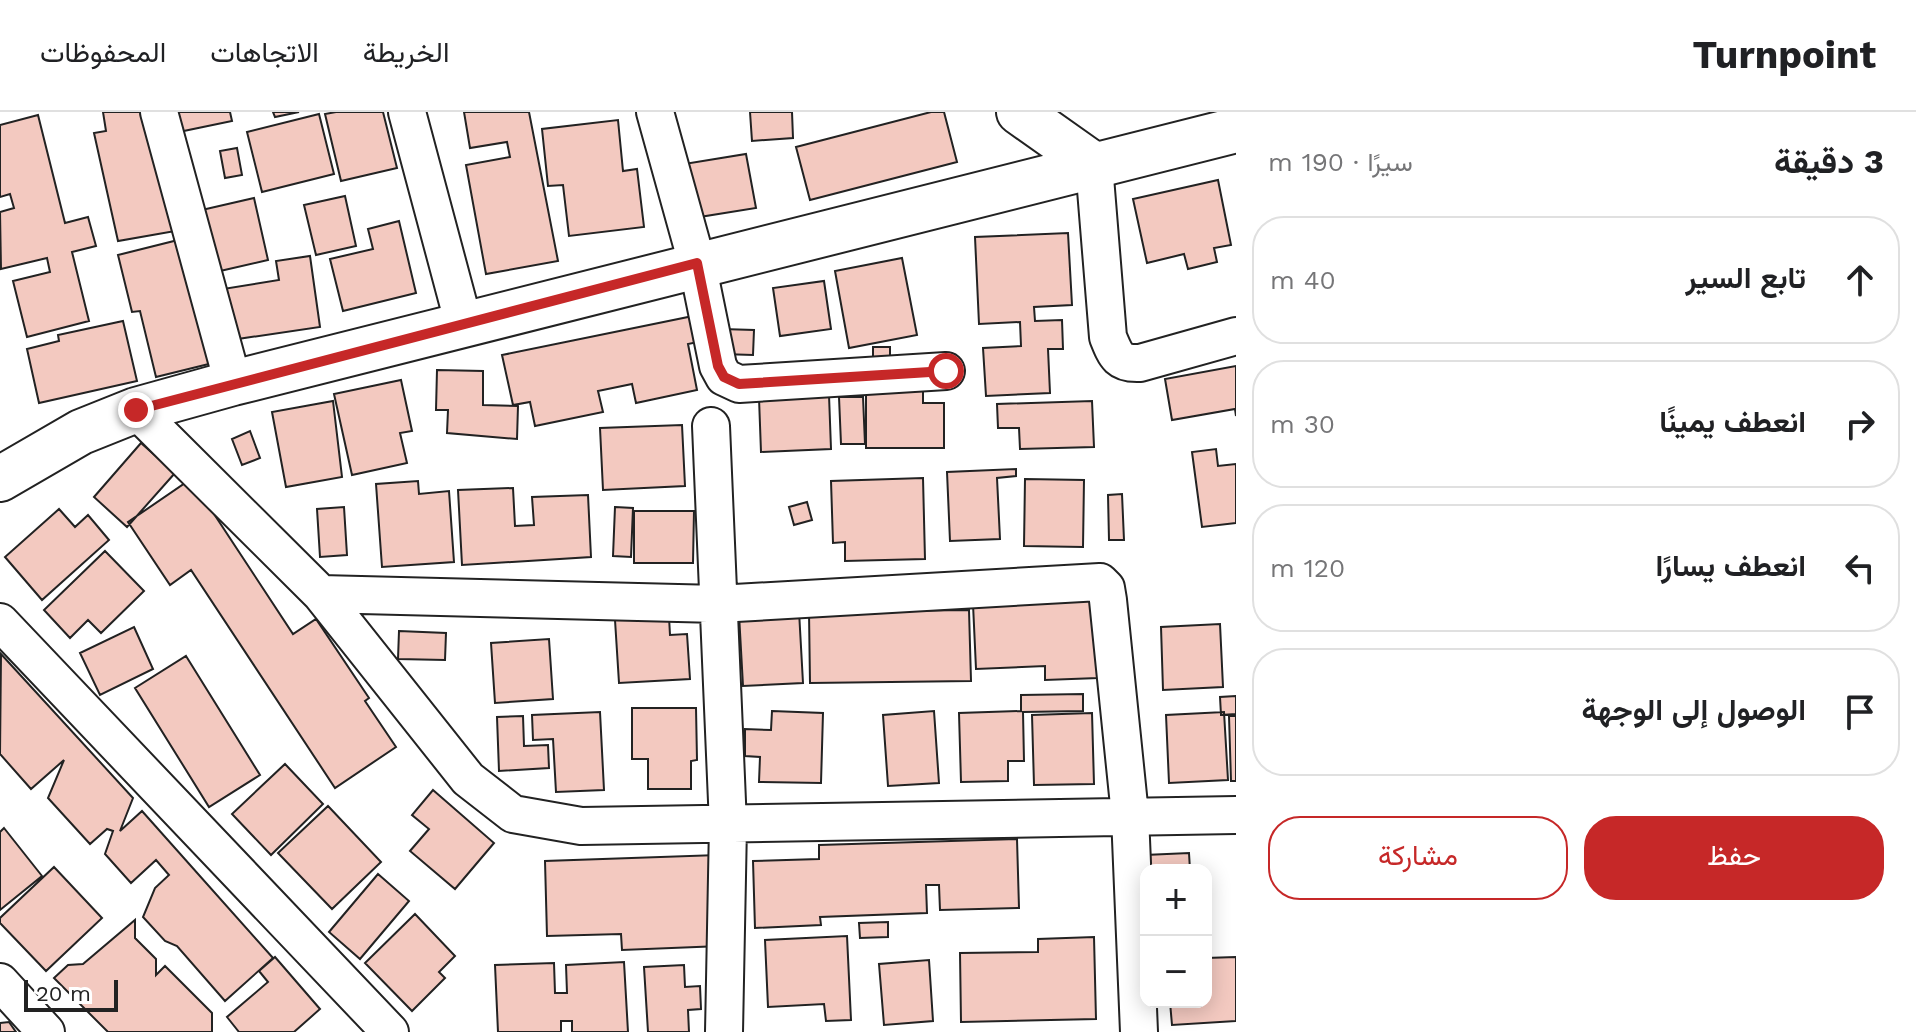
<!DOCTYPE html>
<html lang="ar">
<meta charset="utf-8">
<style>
:root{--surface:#fff;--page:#f6f6f6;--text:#202124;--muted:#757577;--line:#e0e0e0;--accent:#c62828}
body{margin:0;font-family:"Work Sans",Vazirmatn,sans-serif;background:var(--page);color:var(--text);direction:rtl}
.controls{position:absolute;right:24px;bottom:24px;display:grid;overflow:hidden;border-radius:16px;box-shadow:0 4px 20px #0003}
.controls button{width:72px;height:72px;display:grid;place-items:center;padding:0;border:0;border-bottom:2px solid var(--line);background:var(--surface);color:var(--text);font:40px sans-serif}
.scale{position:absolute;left:24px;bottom:20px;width:94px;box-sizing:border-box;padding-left:8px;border:4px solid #222;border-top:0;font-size:22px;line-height:28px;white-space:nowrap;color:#222;-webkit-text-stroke:6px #fff;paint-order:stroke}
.stop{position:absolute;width:24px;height:24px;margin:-18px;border:6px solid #c62828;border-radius:50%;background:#fff}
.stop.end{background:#c62828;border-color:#fff;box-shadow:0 2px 8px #0008}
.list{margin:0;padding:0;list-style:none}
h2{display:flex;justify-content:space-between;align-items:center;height:104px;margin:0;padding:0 32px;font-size:34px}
h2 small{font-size:26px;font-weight:400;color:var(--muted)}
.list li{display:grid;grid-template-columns:52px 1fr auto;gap:24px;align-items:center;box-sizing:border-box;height:128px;margin:0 16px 16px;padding:0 16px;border:2px solid var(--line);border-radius:32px}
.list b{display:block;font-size:30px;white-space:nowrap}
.list em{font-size:26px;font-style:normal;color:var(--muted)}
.actions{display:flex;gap:16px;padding:24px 32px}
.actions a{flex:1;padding:18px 0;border:2px solid var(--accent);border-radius:32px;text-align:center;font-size:28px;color:var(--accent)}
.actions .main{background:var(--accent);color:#fff}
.icon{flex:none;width:44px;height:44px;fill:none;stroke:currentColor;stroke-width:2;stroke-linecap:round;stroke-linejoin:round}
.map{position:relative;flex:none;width:1236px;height:920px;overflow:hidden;direction:ltr}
header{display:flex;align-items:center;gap:48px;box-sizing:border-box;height:112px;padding:0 40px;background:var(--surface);border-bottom:2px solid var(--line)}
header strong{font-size:38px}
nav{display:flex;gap:44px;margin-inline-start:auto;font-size:28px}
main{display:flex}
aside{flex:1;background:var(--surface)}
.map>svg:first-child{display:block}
</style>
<header>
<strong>Turnpoint</strong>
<nav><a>الخريطة</a><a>الاتجاهات</a><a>المحفوظات</a></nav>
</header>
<main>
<aside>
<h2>3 دقيقة<small>سيرًا · 190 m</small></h2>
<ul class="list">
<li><svg class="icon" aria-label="ahead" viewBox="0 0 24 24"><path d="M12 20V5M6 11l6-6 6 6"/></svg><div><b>تابع السير</b></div><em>40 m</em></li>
<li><svg class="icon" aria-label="right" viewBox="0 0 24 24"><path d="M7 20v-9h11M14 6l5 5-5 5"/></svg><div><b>انعطف يمينًا</b></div><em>30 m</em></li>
<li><svg class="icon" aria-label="left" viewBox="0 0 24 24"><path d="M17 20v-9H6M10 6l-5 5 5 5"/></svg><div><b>انعطف يسارًا</b></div><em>120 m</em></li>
<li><svg class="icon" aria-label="arrive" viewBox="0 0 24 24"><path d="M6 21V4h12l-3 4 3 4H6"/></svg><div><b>الوصول إلى الوجهة</b></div></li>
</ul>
<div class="actions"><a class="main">حفظ</a><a>مشاركة</a></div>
</aside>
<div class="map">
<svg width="1236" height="920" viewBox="0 0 1236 920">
<rect width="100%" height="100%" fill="#fff"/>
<!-- building -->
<path fill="#f3c9c0" stroke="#222" stroke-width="2" d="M 103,0 L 154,0 L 181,118 L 118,129 L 94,21 L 106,19 Z
M 170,0 L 230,0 L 232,9 L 174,21 Z
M 273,0 L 299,0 L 275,5 Z
M 336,0 L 383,0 L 397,56 L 341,69 L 325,2 Z
M 464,0 L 529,0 L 558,149 L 486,162 L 466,53 L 510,45 L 507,30 L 470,36 Z
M 750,0 L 792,0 L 793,26 L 752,29 Z
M 931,0 L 944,0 L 957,50 L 810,88 L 796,35 Z
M 319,2 L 334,62 L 262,80 L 247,20 Z
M 38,3 L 65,111 L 88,105 L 96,134 L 72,140 L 89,209 L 27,225 L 13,169 L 50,160 L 47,146 L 1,157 L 0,100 L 14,96 L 10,82 L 0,85 L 0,13 Z
M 618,8 L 623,59 L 637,57 L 644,115 L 569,124 L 563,73 L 548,74 L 542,17 Z
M 237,36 L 242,63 L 225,66 L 220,39 Z
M 746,42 L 756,96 L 687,107 L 678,53 Z
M 1218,68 L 1231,133 L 1214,136 L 1217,150 L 1188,157 L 1184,142 L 1147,151 L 1133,87 Z
M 345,84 L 356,134 L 316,143 L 304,93 Z
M 254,86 L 268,148 L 207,162 L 193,100 Z
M 399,109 L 416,181 L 343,199 L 330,147 L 373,137 L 368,117 Z
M 1068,121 L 1072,193 L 1034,195 L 1035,209 L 1062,208 L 1063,237 L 1048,237 L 1050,281 L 986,284 L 983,236 L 1021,234 L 1020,210 L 979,212 L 975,125 Z
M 178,128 L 225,248 L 156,265 L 140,199 L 132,200 L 118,143 Z
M 310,144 L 320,215 L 231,228 L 223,177 L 279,168 L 276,149 Z
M 902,146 L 917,223 L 849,236 L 835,159 Z
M 824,169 L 831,217 L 780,224 L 773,176 Z
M 693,204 L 698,230 L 688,232 L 697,278 L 636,291 L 632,272 L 598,279 L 603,300 L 535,314 L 530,290 L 513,293 L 502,243 Z
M 123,209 L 137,269 L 39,291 L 27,237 L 59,229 L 58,223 Z
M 722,217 L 754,218 L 753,243 L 722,242 Z
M 873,235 L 890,235 L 890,250 L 873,250 Z
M 1236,254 L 1236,304 L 1235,297 L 1172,308 L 1165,267 Z
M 437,258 L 483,259 L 483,293 L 518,294 L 517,327 L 447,321 L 448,298 L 436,298 Z
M 401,268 L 412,319 L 400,321 L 407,351 L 352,363 L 334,282 Z
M 866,278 L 923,278 L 923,291 L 944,291 L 944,336 L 866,336 Z
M 829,283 L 831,337 L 761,340 L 759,286 Z
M 839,285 L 863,285 L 865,332 L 841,332 Z
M 333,289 L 342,365 L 286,375 L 272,300 Z
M 1092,289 L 1094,335 L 1020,337 L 1019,316 L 998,316 L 997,292 Z
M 682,313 L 685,374 L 603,378 L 600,316 Z
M 250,319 L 260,346 L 242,353 L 232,327 Z
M 141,331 L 175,361 L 127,415 L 94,385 Z
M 1216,337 L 1218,354 L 1236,352 L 1236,411 L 1202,415 L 1192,340 Z
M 1016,357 L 1016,364 L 997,366 L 1000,427 L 950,429 L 947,360 Z
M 923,366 L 925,447 L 845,449 L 845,430 L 833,431 L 831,369 Z
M 191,367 L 293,522 L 316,507 L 369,586 L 365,589 L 396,635 L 335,676 L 191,458 L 170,473 L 128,410 Z
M 1025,367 L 1084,368 L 1083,435 L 1024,434 Z
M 418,369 L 419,382 L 449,379 L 454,450 L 382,455 L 376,372 Z
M 513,376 L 515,414 L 534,413 L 532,385 L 588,383 L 591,445 L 462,453 L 458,378 Z
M 1122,382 L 1124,428 L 1109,428 L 1108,383 Z
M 807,390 L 812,408 L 794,413 L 789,395 Z
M 344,395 L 347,443 L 320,445 L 317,397 Z
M 615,395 L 633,396 L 631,445 L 613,444 Z
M 59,397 L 75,415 L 88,403 L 109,428 L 42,488 L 5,445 Z
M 634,399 L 694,399 L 693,451 L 634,451 Z
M 105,439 L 144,479 L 101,521 L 88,508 L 70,526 L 44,498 Z
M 1096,487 L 1098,566 L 1045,568 L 1045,554 L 976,557 L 973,492 Z
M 969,498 L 971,569 L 810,571 L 809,500 Z
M 799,499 L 803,571 L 743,574 L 739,502 Z
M 669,505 L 670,523 L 687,522 L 690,567 L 619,571 L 615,508 Z
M 1220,512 L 1223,575 L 1163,578 L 1161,515 Z
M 134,515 L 153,557 L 100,583 L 80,541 Z
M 399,519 L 446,521 L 445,548 L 398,547 Z
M 549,527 L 553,587 L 495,591 L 491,531 Z
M 1,542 L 133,686 L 120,719 L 142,699 L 273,846 L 225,889 L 177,834 L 165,829 L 143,805 L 155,776 L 169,763 L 156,748 L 131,771 L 105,742 L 113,719 L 107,717 L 90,732 L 48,686 L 64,648 L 31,677 L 0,642 Z
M 186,544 L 260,663 L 209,695 L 135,576 Z
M 1083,582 L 1083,599 L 1023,600 L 1024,649 L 1008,649 L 1008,669 L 961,670 L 959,601 L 1021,599 L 1021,583 Z
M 1236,584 L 1236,602 L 1221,603 L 1220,585 Z
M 632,596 L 696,596 L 697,648 L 691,649 L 691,677 L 648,677 L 648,647 L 632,647 Z
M 772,599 L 823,601 L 821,671 L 759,670 L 760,645 L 745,644 L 745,617 L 771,618 Z
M 934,599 L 939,671 L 888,674 L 883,603 Z
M 600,600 L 604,678 L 556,680 L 553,627 L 533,628 L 532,603 Z
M 1224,600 L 1228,668 L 1169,671 L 1166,603 Z
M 1092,601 L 1094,672 L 1034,673 L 1032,603 Z
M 523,604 L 524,634 L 548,633 L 549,656 L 499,659 L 497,605 Z
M 1229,604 L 1236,604 L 1236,669 L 1231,669 Z
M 285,652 L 323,692 L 271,743 L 232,702 Z
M 433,678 L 494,731 L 455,777 L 410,739 L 429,717 L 412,703 Z
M 328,694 L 381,750 L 332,797 L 278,741 Z
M 4,716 L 42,764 L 0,798 L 0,720 Z
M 1017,727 L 1019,796 L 940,798 L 939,773 L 926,773 L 927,801 L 820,805 L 821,813 L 755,816 L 753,749 L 819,747 L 819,733 Z
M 1189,741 L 1190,758 L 1146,758 L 1145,743 Z
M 718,743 L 721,834 L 622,838 L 621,822 L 547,824 L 545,749 Z
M 54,755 L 102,806 L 46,859 L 0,811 L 0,806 Z
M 378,762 L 409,789 L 360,847 L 329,820 Z
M 415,802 L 455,844 L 439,860 L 445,866 L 412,899 L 365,851 Z
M 135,808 L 135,826 L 156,847 L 156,863 L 165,854 L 212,901 L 212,920 L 108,920 L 54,866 L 68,853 L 83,852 Z
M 888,810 L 888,825 L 860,826 L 859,811 Z
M 847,824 L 851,908 L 826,909 L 824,892 L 768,895 L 765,828 Z
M 1094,825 L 1096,907 L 961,910 L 960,841 L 1038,840 L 1038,827 Z
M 275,845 L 320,897 L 294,920 L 239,920 L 227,905 L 268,870 L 259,859 Z
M 1236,845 L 1236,909 L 1172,913 L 1170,890 L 1206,890 L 1206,846 Z
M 929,848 L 933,909 L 884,913 L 879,852 Z
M 624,850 L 628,920 L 572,920 L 572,909 L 561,909 L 561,920 L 498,920 L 495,853 L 554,851 L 555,881 L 567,881 L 566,853 Z
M 684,853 L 685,875 L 700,874 L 701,897 L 688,898 L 689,920 L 648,920 L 644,855 Z
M 9,910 L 16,920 L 0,920 L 0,911 Z"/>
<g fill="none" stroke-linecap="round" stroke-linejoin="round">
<defs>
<path id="minor" d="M 159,0 L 233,271
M 407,0 L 464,213
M 655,0 L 697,151 L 718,254 L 724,265 L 739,272 L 946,259
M 1094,53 L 1108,225 C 1116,245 1119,252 1140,251 L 1236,224
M 136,298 L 321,482 L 468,667 L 513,702 L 581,714 L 1236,703
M 711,314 L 728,713 L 724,920
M 321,482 L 718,492 L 1100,470 L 1106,476 L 1108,488 L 1130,703 L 1139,920
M 0,510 L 390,920
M 0,870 L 46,920"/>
<path id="major" d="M 1019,0 L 1094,53
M 0,367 L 81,320 L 136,298 L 233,271 L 1236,18"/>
</defs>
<!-- minor casing -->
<use href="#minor" stroke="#222" stroke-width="40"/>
<!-- major casing -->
<use href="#major" stroke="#222" stroke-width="48"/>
<!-- minor -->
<use href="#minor" stroke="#fff" stroke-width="36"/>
<!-- major -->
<use href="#major" stroke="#fff" stroke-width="44"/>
</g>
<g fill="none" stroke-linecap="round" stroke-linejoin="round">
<!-- route -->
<path stroke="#c62828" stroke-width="10" d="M 136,298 L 697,151 L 718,254 L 724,265 L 739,272 L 946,259"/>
</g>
</svg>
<div class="controls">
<button>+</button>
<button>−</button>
</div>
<div class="scale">20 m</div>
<div class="stop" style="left:946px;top:259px"></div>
<div class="stop end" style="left:136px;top:298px"></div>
</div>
</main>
